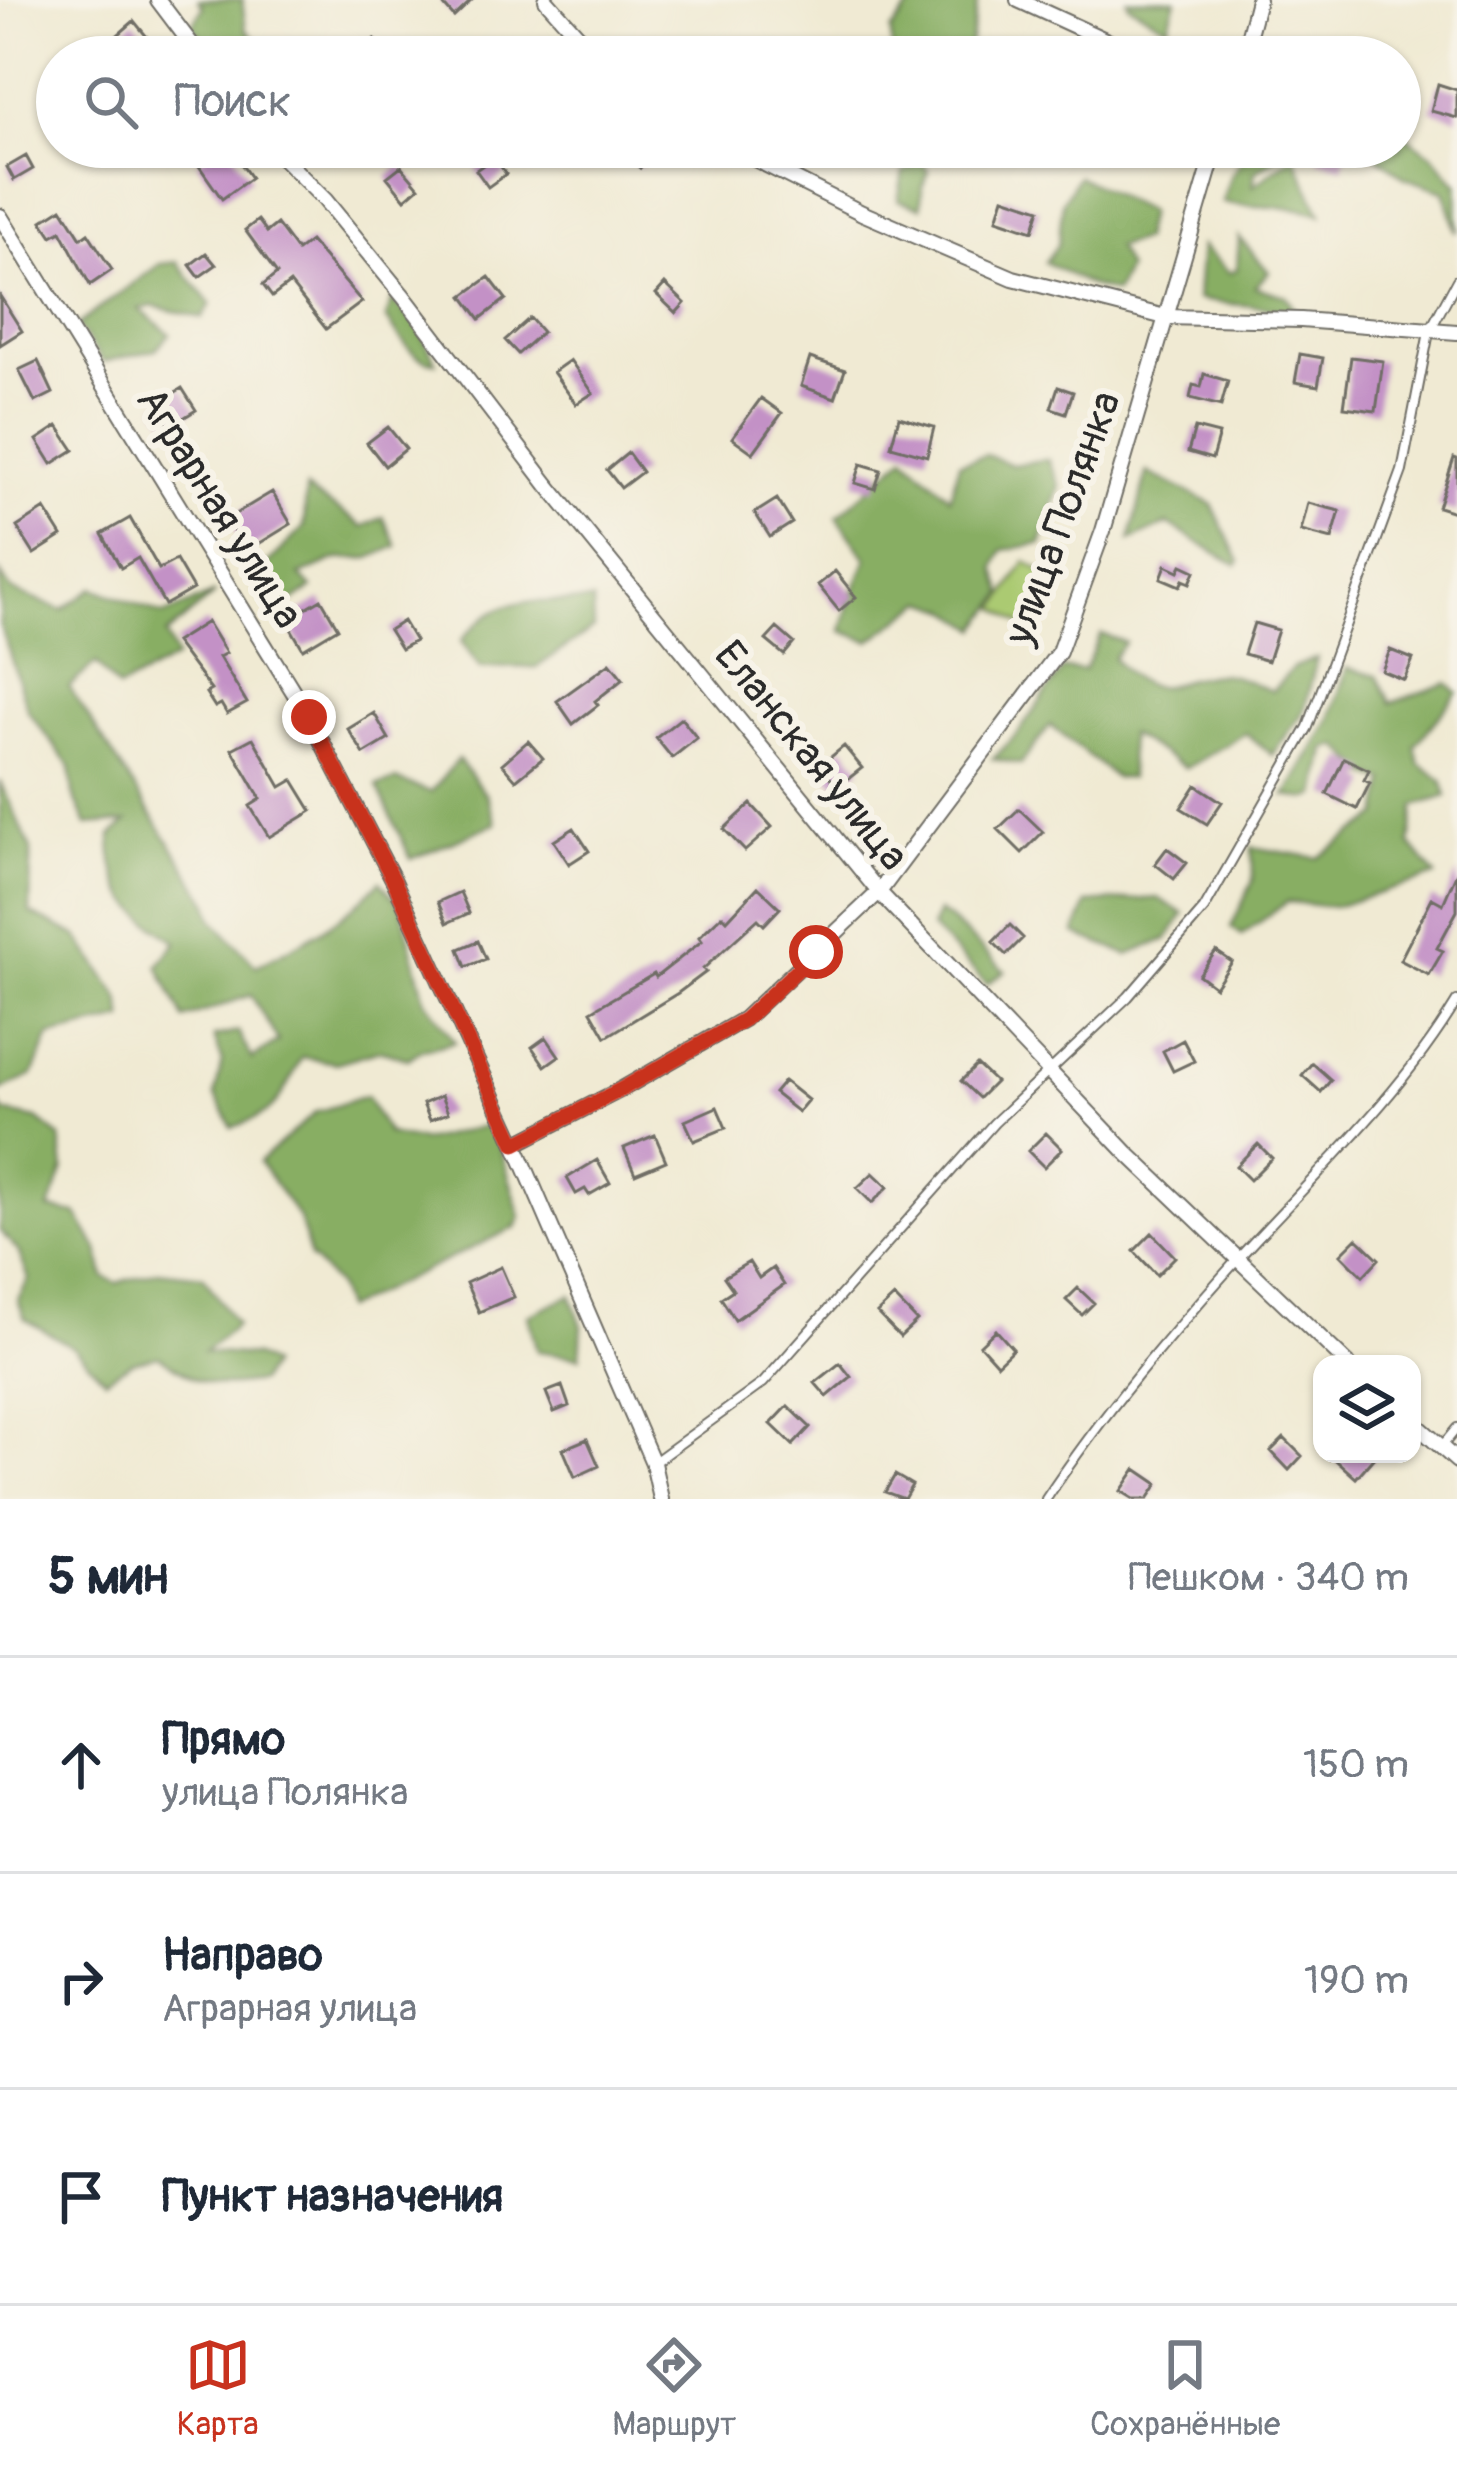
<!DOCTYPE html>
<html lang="ru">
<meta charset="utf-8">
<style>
:root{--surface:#fff;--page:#f2f2f3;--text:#1f2937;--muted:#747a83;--line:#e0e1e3;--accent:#c8321e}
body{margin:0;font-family:Pangolin,sans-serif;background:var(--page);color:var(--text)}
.controls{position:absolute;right:36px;bottom:36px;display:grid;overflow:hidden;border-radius:24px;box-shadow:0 3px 9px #0004}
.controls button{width:108px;height:108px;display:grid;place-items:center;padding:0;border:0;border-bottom:3px solid var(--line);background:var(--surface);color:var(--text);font:60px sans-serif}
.stop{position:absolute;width:36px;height:36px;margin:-27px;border:9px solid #c8321e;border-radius:50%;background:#fff}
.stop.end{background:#c8321e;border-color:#fff;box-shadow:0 3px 12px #0008}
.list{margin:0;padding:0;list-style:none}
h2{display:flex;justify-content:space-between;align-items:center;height:156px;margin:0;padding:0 48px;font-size:51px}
h2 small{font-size:39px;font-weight:400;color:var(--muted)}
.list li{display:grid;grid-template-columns:78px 1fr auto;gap:36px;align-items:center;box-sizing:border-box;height:216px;padding:0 48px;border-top:3px solid var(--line)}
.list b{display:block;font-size:45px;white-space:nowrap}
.list p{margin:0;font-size:39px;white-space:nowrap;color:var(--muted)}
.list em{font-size:39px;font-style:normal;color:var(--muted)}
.icon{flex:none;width:66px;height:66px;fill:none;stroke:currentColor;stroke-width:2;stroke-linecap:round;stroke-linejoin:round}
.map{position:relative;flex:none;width:1457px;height:1499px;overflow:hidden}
.search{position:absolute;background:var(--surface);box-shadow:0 3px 9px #0004;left:36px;right:36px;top:36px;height:132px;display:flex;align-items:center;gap:30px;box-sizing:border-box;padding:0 42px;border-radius:66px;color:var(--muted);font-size:45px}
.sheet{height:804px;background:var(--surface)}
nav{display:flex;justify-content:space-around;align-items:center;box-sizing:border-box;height:168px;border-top:3px solid var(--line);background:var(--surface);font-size:33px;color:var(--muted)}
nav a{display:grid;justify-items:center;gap:6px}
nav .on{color:var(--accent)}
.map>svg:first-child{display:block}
</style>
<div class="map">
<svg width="1457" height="1499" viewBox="0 0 1457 1499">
<rect width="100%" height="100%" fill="#f7f3e8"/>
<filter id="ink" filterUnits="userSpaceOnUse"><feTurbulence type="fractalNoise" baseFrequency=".00833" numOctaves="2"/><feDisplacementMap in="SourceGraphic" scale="24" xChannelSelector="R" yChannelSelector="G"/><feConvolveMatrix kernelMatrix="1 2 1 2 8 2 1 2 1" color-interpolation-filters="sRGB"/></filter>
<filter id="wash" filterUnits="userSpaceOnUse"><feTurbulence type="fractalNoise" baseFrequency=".004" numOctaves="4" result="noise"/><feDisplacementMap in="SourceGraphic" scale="48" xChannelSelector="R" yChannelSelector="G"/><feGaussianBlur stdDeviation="2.7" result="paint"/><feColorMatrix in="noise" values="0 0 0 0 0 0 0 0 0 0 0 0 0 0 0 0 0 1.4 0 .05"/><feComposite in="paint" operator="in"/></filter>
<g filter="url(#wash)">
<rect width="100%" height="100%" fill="#f0ead3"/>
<!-- green -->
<path fill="#abca72" stroke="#6b7a4e" stroke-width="3" d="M 1026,561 L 1057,581 L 1028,628 L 997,608 Z"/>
<!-- forest -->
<path fill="#88ae64" stroke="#5a6c48" stroke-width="3" d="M 198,0 L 242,0 L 246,30 L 275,57 L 221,57 L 192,26 L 203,7 Z
M 916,0 L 978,0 L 968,57 L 892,57 L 891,31 Z
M 1127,0 L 1176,0 L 1168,27 L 1129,5 Z
M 1400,131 L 1434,156 L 1457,184 L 1457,233 L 1444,191 L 1405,178 L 1365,147 L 1400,147 Z
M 822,147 L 899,147 L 853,166 Z
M 1251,147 L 1293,147 L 1255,172 L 1253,186 L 1294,155 L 1321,214 C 1285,203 1258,210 1222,202 L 1230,177 Z
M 922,163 L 929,172 L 922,187 L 921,207 L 898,200 L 903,172 Z
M 1078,176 L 1148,212 L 1142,240 L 1116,247 L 1127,269 L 1115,293 L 1091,286 L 1045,262 L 1058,244 L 1063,201 Z
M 1239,237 L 1269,272 L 1255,287 L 1286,296 L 1296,313 C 1263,303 1230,307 1197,299 L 1201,246 L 1230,273 L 1237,269 Z
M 177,262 L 211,304 L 202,318 L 153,306 L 139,309 L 170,334 L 155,350 L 103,362 L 77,325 L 160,264 Z
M 392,300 L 417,325 L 436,362 C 411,361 399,335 386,318 Z
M 986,455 L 1012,465 L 1048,459 L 1060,486 L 1041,544 L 1003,550 L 995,568 L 1004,594 L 978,629 L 949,609 L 925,601 L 870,641 L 842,631 L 851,597 L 867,559 L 837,517 L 905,456 L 950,497 L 959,463 Z
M 1147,472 L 1212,504 L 1240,562 L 1237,565 L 1168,524 L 1130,541 Z
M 306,489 C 325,504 345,510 362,527 L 383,517 L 397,546 L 370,558 L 337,559 L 300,575 L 312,588 L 273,615 L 251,581 L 304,527 Z
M 0,573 L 11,590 L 62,610 L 93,588 L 164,615 L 215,593 L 166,635 L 176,658 L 118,689 L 96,663 L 69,687 L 209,903 L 213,919 L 256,966 C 303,942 345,921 380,881 L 401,906 L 425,999 L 455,1042 L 421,1050 L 408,1059 L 380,1050 L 336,1063 L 302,1057 C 280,1098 279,1114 232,1127 L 215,1095 L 222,1060 L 214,1037 L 238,1032 L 252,1059 L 278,1041 L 251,995 L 184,1019 L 158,966 L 177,942 C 133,911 111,894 111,836 L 127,822 L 87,825 L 73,794 L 70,766 L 28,711 L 0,625 Z
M 593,601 L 594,628 L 537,667 L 480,668 L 461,641 C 504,588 532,605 593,601 Z
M 1101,634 L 1125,642 L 1113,658 C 1158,708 1163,678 1217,674 C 1234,673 1256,685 1272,691 L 1294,667 L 1317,658 L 1304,711 L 1272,755 L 1246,733 L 1186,768 L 1129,734 L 1130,778 L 1116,778 L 1050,725 L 1021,764 L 993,759 L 1019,732 L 1063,669 L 1084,670 Z
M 1347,668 L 1377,676 L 1391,703 L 1448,683 L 1457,693 L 1415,746 L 1419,763 L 1442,780 L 1447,796 L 1415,806 L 1410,844 L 1436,876 L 1334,907 L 1287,902 L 1242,935 L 1231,927 L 1253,881 L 1252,847 L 1318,858 L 1379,816 L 1386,781 L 1369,776 L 1339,746 L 1326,749 L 1317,795 L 1308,799 L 1286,796 L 1329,722 Z
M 458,759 L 486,795 L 496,823 L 411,859 L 377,786 L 397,780 L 431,792 Z
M 0,781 L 31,849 L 30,913 L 77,936 L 120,998 L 124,1019 L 50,1036 L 33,1075 L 0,1091 Z
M 1158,898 L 1184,914 L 1167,939 L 1128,955 L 1075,934 L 1087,903 Z
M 938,912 C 951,917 991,959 1005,971 L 987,984 L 931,928 Z
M 366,1096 L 388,1134 L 423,1141 L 493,1124 L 521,1217 L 516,1227 L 344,1309 L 336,1285 L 310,1257 L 299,1218 L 259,1162 L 316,1112 Z
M 0,1105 L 4,1112 L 37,1119 L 60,1137 L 64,1169 L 49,1209 L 77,1214 L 98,1249 L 104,1277 L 117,1283 L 158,1271 L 203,1276 L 236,1325 L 204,1352 L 254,1356 L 270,1365 L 259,1382 C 209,1390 199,1384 159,1356 L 132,1362 L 105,1379 L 74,1348 L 25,1319 L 18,1300 L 29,1279 L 18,1251 L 0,1231 Z
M 571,1295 L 582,1326 L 580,1357 L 537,1351 L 528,1315 Z"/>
<g id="blocks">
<!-- building -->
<path fill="#c391c6" d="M 439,0 L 472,0 L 454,17 Z
M 134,21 L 157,49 L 148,57 L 113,57 L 104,47 Z
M 374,39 L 389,57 L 352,57 Z
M 1438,84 L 1457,90 L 1457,118 L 1431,111 Z
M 219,147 L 229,147 L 251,178 L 222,199 L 197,163 Z
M 631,147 L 657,147 L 640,168 L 625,155 Z
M 1322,147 L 1349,147 L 1343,168 L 1318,160 Z
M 26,156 L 33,169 L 14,180 L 7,167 Z
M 494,157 L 506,174 L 488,187 L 476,170 Z
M 401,166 L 419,187 L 405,199 L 387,177 Z
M 1004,197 L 1040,209 L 1033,231 L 997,219 Z
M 62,208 L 81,238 L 88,233 L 112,270 L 90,285 L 61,231 L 52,236 L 42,221 Z
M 258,220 L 267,232 L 277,224 L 297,251 L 310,241 L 362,302 L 326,329 L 290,283 L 272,297 L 263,285 L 277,274 L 245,230 Z
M 206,253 L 216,265 L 199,277 L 190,265 Z
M 489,277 L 506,299 L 480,319 L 463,296 Z
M 665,284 L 685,303 L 676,313 L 656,294 Z
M 0,296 L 22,331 L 0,345 Z
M 530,318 L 542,332 L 518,354 L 505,340 Z
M 1300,354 L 1323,358 L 1318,386 L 1295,382 Z
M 1351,357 L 1383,361 L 1376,411 L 1344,407 Z
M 810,358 L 845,370 L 835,398 L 801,386 Z
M 570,360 L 593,393 L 576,404 L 553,372 Z
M 38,361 L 53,393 L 35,402 L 19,370 Z
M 1204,374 L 1228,381 L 1221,406 L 1190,398 L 1193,385 L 1201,387 Z
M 1058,387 L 1073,392 L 1066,413 L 1051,408 Z
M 182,388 L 196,410 L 169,427 L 155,405 Z
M 761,398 L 782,413 L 753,453 L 732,438 Z
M 899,417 L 934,427 L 927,456 L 891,446 Z
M 58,426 L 74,450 L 52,464 L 37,440 Z
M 388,427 L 406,449 L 385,466 L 367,443 Z
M 1195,428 L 1219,434 L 1212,459 L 1188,452 Z
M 628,453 L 642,472 L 621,488 L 607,470 Z
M 1454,458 L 1457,459 L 1457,513 L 1438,507 Z
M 861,464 L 881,470 L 875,489 L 855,483 Z
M 272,492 L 291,524 L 247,551 L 227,519 Z
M 777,499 L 792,523 L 770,537 L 755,513 Z
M 1308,503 L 1340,511 L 1332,539 L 1301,531 Z
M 45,509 L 62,536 L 34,554 L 17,527 Z
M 130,518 L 159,569 L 176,560 L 193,589 L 165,605 L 138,558 L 121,568 L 102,534 Z
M 1166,565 L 1179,571 L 1182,565 L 1195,571 L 1190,583 L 1183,580 L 1180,586 L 1161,578 Z
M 835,571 L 856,597 L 839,611 L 818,585 Z
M 321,599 L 338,628 L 303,649 L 286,620 Z
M 403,621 L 415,641 L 401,649 L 389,630 Z
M 207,622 L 226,653 L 219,657 L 247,703 L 227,714 L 221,704 L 215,707 L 206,693 L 211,690 L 175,642 Z
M 1254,623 L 1278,630 L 1268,661 L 1244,654 Z
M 777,628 L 794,643 L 784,655 L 766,640 Z
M 1390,650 L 1413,659 L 1404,680 L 1382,671 Z
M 610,663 L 623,679 L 595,701 L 598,705 L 573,724 L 557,701 Z
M 374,713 L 389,739 L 364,754 L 348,729 Z
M 681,718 L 697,738 L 672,758 L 656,738 Z
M 253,738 L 281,787 L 293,780 L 312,811 L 269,837 L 250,806 L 261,799 L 232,749 Z
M 528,741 L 543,758 L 516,780 L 502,764 Z
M 844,746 L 862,768 L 838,787 L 820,766 Z
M 1344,758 L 1369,770 L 1364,780 L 1370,783 L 1357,809 L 1327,794 Z
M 1196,785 L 1222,802 L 1207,824 L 1181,808 Z
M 751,804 L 772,827 L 745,851 L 724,829 Z
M 1019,809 L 1043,832 L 1022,853 L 998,829 Z
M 574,828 L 589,851 L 569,864 L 554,841 Z
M 1167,848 L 1187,863 L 1174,879 L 1155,864 Z
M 1457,872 L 1457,911 L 1437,948 L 1443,951 L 1429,975 L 1400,960 L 1432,898 L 1443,904 Z
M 758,887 L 780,908 L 764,925 L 758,919 L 703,969 L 706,972 L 678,993 L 606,1037 L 591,1011 L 654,974 L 656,977 L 702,941 L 699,937 L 722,915 L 727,920 Z
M 460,892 L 469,913 L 447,923 L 438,902 Z
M 1010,925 L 1023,938 L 1006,955 L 993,942 Z
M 478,941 L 486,959 L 466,967 L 459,949 Z
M 1216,951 L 1232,962 L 1215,987 L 1199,975 Z
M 546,1037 L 559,1056 L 545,1066 L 532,1047 Z
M 1183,1040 L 1194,1061 L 1173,1071 L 1163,1051 Z
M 1312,1063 L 1331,1080 L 1321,1092 L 1302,1075 Z
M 977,1065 L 995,1082 L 979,1098 L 961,1081 Z
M 784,1081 L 808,1100 L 798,1112 L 774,1093 Z
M 441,1096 L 448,1113 L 430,1120 L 423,1104 Z
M 717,1107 L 726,1128 L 694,1141 L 685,1121 Z
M 1046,1133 L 1062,1149 L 1044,1167 L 1028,1151 Z
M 655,1135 L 666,1161 L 635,1174 L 624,1148 Z
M 1258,1144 L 1272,1158 L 1250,1180 L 1236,1166 Z
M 597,1160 L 610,1183 L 589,1195 L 585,1189 L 576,1194 L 567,1178 Z
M 873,1173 L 888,1187 L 872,1203 L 857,1188 Z
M 1152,1233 L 1175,1257 L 1157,1275 L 1134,1251 Z
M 1357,1238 L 1379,1259 L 1363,1276 L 1341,1254 Z
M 749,1262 L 759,1278 L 773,1268 L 784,1285 L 735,1320 L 721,1298 L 733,1290 L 724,1277 Z
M 501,1267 L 514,1297 L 479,1312 L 466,1283 Z
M 1078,1288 L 1094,1303 L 1082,1315 L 1066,1300 Z
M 894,1297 L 917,1321 L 900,1337 L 877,1313 Z
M 996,1330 L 1013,1349 L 997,1364 L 980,1345 Z
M 840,1363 L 851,1377 L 827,1397 L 815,1383 Z
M 562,1386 L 569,1406 L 554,1412 L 546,1392 Z
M 788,1406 L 810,1427 L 793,1445 L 771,1424 Z
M 1284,1438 L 1302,1456 L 1289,1470 L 1271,1451 Z
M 587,1439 L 599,1466 L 575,1477 L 563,1449 Z
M 1329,1454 L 1377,1454 L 1356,1478 Z
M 1136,1469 L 1158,1484 L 1148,1499 L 1134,1499 L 1121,1491 Z
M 895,1475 L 912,1485 L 904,1499 L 885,1492 Z"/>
</g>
</g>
<g filter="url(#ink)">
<use href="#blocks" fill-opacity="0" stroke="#706e66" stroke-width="3"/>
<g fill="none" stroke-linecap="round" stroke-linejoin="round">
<defs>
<path id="service" d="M 1442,1446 L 1457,1428
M 653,1463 L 763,1383 L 994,1123 L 1128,997 L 1204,909 L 1308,727 L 1402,471 L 1429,332 L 1457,280
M 1046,1499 C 1102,1415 1168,1337 1236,1261 C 1312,1177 1399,1098 1457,1001"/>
<path id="minor" d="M 158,0 L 201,57
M 546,0 L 597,57
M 1018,0 L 1142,57
M 1243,57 L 1258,0
M 272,147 L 325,200 L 404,297 L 547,484 L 879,892 L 1127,1153 L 1348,1364
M 731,147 L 862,213 L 1013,278 L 1165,317 L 1301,320 L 1457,332
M 0,216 L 309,717 L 394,881 L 515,1144 L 653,1463 L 661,1499
M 515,1144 L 622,1089 L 744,1019 L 879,892 L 1059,652 L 1103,531 L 1216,147
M 1412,1421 L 1457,1461"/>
</defs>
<!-- service casing -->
<use href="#service" stroke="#706e66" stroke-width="12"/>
<!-- minor casing -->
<use href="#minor" stroke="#706e66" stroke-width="18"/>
<!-- service -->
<use href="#service" stroke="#fff" stroke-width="8"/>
<!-- minor -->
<use href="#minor" stroke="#fff" stroke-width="14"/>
</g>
</g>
<g fill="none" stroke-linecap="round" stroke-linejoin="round" filter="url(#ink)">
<!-- route -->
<path stroke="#c8321e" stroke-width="15" d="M 309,717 L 394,881 L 515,1144 L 622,1089 L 745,1019 L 816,952"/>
</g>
<g text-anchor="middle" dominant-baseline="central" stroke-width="12" stroke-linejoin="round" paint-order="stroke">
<!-- street labels -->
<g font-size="42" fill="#2b2b2b" stroke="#f7f3e8">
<text transform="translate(219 508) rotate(58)">Аграрная улица</text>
<text transform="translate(1063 518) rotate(-70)">улица Полянка</text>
<text transform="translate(811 756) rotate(51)">Еланская улица</text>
</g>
</g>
</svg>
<div class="controls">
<button><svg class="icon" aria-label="layers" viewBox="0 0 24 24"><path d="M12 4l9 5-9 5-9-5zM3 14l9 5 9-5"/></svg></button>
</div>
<div class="stop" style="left:816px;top:952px"></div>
<div class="stop end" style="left:309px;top:717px"></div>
<div class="search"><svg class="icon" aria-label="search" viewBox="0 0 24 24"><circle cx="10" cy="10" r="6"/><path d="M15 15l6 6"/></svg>Поиск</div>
</div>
<section class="sheet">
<h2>5 мин<small>Пешком · 340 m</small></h2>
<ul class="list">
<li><svg class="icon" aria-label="ahead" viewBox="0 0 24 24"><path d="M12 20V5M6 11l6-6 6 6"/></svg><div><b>Прямо</b><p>улица Полянка</p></div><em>150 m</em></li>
<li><svg class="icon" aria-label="right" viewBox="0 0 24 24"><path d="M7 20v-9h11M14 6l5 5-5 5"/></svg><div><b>Направо</b><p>Аграрная улица</p></div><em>190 m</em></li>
<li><svg class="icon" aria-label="arrive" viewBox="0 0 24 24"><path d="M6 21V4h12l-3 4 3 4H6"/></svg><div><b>Пункт назначения</b></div></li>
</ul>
</section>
<nav>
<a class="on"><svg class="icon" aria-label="map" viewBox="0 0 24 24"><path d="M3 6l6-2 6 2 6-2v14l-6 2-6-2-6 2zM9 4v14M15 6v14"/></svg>Карта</a>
<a><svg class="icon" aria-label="directions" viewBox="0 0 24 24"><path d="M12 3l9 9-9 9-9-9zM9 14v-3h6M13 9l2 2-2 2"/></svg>Маршрут</a>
<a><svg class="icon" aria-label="saved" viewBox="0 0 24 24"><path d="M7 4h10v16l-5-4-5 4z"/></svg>Сохранённые</a>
</nav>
